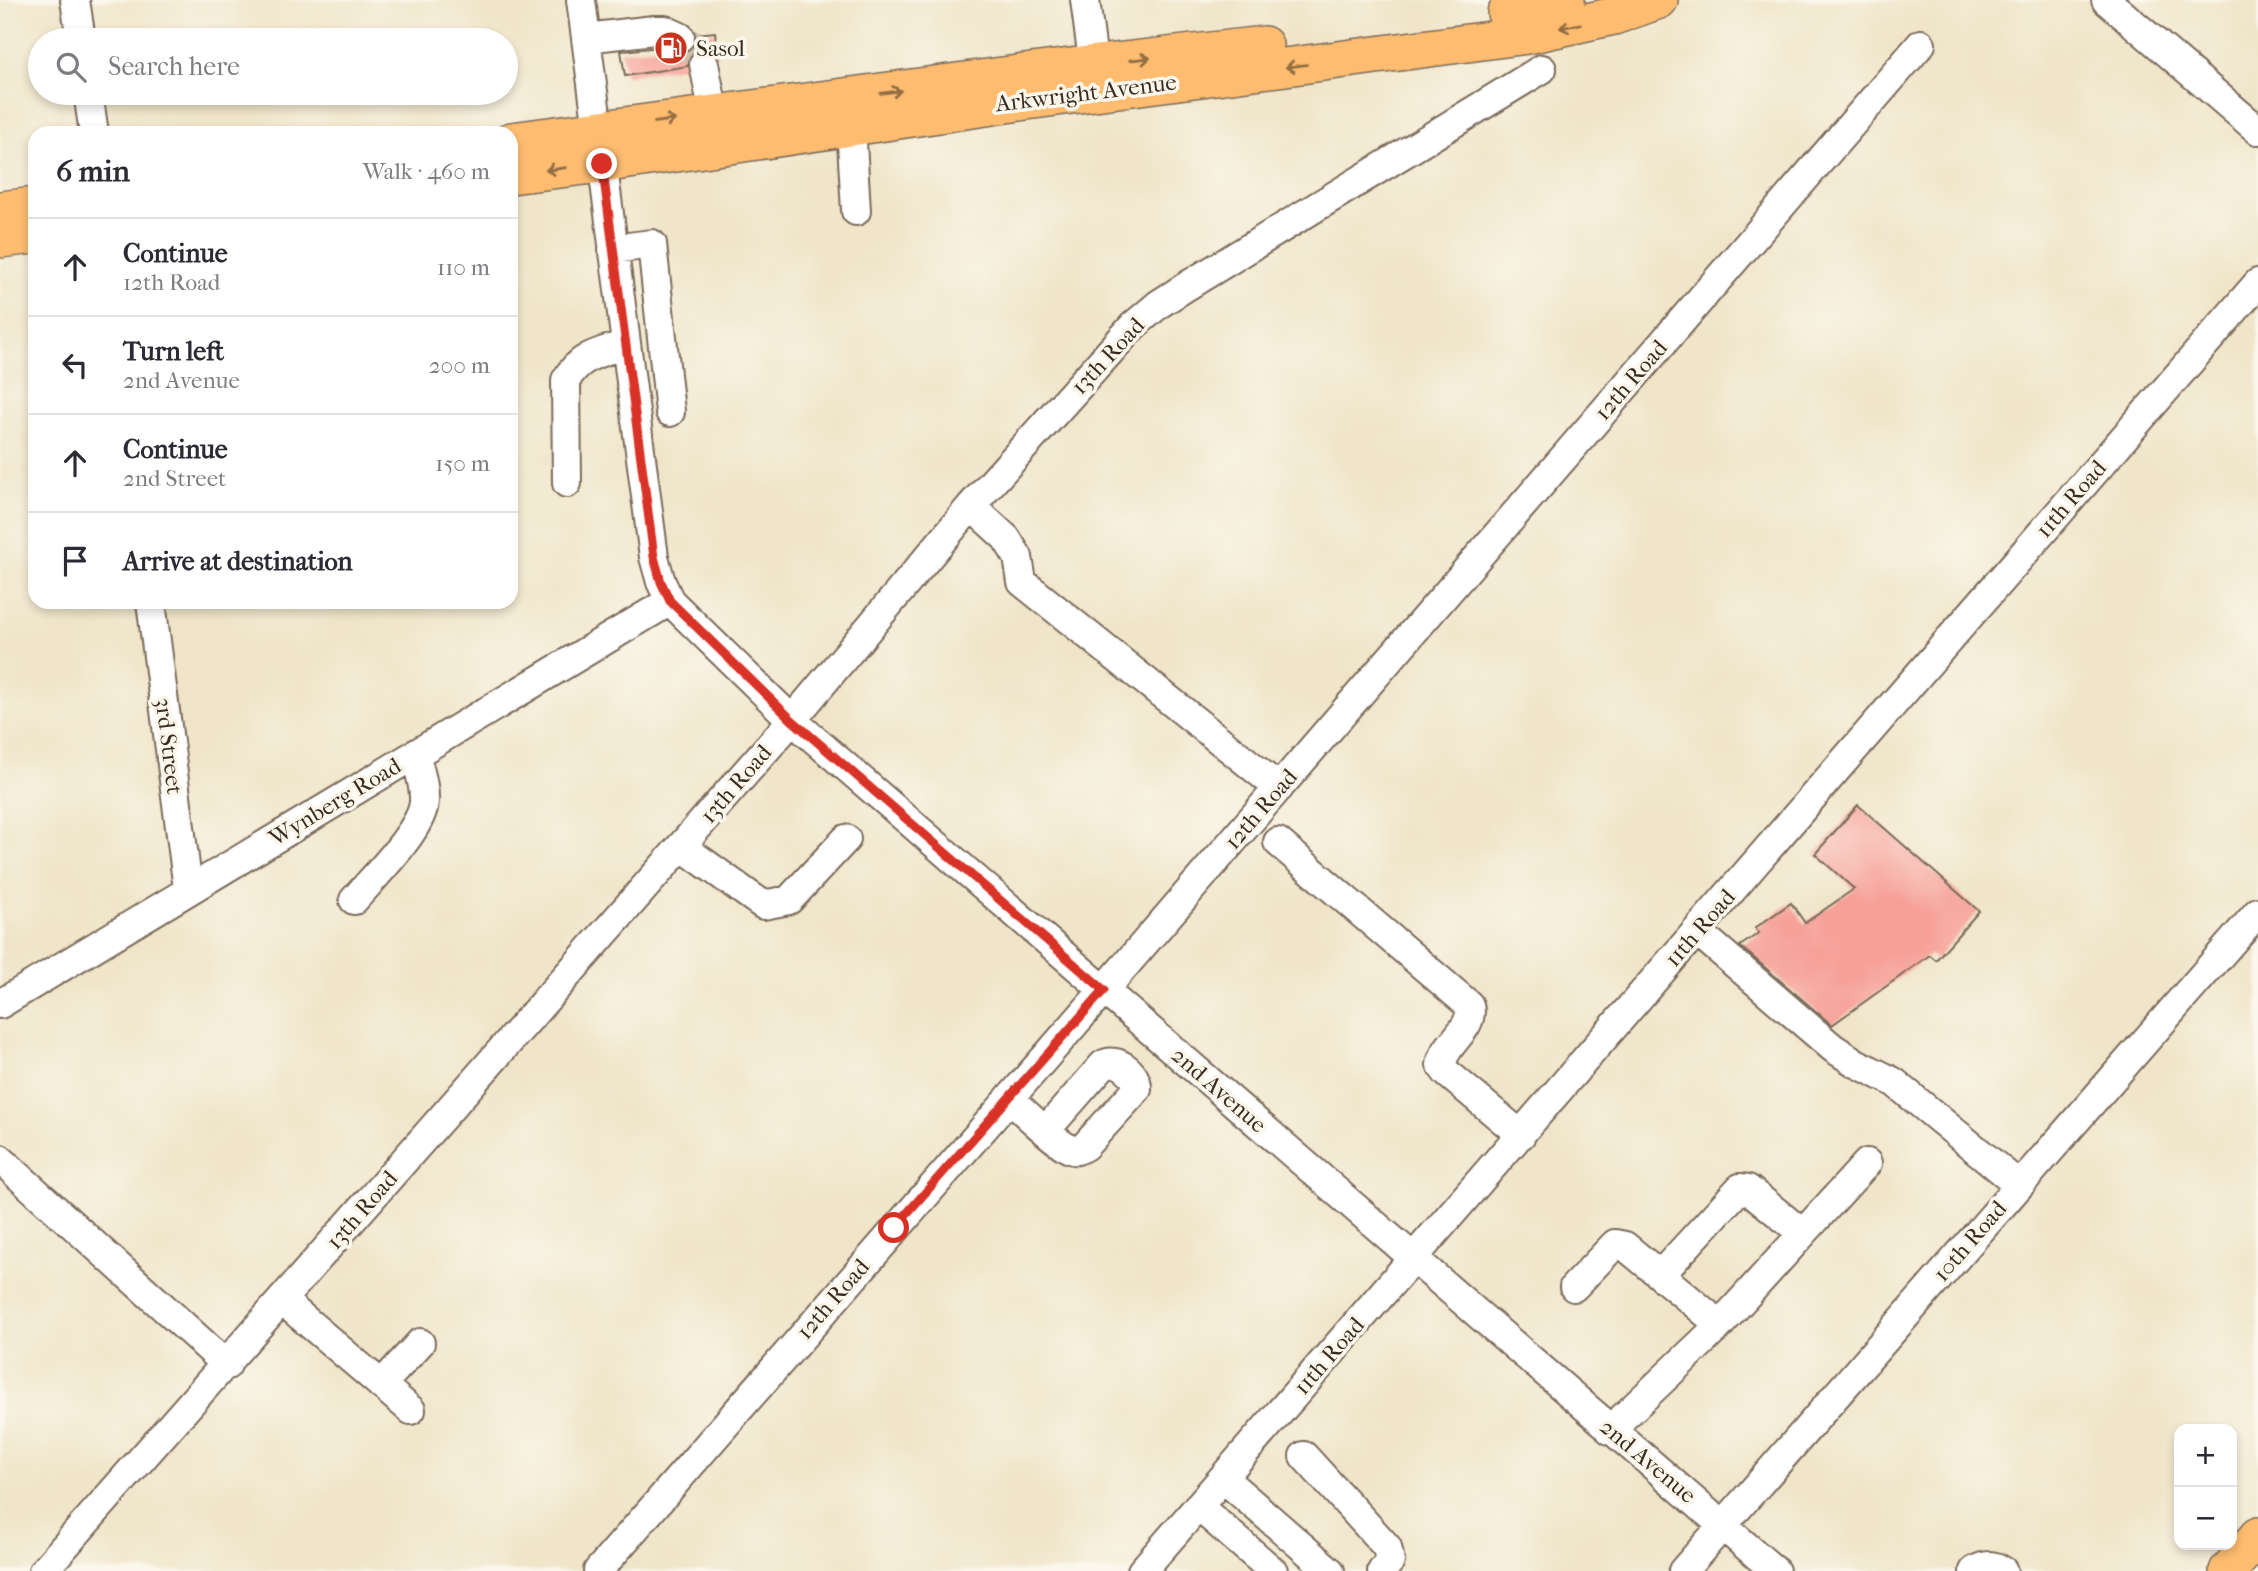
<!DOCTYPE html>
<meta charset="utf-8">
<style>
:root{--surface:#fff;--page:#f7f7f7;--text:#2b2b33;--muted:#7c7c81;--line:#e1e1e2}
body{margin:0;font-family:"IM FELL French Canon",serif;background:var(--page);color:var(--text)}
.controls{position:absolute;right:21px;bottom:21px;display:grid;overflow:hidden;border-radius:14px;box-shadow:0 4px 10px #0003}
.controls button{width:63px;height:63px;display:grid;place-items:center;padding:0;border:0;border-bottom:2px solid var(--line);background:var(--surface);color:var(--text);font:35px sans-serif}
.stop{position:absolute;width:21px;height:21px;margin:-16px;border:5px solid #d93025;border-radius:50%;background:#fff}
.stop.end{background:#d93025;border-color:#fff;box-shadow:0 2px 7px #0008}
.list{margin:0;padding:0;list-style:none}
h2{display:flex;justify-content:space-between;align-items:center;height:91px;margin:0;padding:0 28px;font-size:30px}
h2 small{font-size:23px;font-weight:400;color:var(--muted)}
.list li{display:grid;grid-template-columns:46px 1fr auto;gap:21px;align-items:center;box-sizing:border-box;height:98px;padding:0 28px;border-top:2px solid var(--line)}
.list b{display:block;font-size:26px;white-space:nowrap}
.list p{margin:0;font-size:23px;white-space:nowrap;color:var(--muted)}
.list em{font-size:23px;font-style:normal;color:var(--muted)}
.icon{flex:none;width:38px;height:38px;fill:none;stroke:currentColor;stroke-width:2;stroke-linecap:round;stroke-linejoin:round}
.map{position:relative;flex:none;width:2258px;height:1571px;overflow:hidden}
.search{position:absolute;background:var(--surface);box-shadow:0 4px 10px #0003;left:28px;top:28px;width:490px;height:77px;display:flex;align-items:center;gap:18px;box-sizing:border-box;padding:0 24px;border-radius:38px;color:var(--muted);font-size:26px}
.panel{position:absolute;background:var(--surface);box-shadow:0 4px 10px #0003;left:28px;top:126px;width:490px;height:483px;border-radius:21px}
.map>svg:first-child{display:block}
</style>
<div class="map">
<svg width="2258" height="1571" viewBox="0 0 2258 1571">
<rect width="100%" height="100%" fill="#fbf7ec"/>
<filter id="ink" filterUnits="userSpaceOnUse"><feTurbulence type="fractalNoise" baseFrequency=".0143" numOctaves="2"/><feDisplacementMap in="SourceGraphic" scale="14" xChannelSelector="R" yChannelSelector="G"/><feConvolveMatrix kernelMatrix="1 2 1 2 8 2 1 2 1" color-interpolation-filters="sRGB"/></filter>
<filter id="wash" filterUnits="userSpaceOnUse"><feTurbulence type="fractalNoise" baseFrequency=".00686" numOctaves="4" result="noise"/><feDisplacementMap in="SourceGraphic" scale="28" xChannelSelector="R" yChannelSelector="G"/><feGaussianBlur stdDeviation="1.57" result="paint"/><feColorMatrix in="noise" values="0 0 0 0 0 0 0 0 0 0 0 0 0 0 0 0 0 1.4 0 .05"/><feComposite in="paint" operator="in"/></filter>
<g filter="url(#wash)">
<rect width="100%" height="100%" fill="#f0e5c9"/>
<g id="blocks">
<!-- building -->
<path fill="#f6a098" d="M 715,32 L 718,57 L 710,49 L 700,48 L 693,52 L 689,58 L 688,66 L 625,76 L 621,51 L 661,47 L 682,53 L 689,51 L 695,45 L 696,34 Z
M 1858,805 L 1979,911 L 1936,960 L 1930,955 L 1832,1025 L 1740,946 L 1759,933 L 1755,928 L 1791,903 L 1805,923 L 1854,889 L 1815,854 Z"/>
</g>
</g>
<g filter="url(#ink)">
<use href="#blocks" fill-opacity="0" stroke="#7a6b5a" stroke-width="2"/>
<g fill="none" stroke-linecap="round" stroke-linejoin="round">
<!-- minor-tunnel -->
<path stroke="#ccc0a7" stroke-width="28" stroke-dasharray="28 14" stroke-linecap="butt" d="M 680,37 L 690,43 L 704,64"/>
<defs>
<path id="minor" d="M 75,0 L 81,40
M 581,0 L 654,557 L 661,582 L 670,601 L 792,720 L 1775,1571
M 1085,0 L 1096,84
M 2106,0 L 2258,130
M 586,38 L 654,30 L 665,30 L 680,37
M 704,64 L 714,115
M 88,93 L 94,133
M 851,125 L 856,211
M 613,249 L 652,244 L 670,412
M 567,483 L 566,380 C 579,356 600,352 625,345
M 971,506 L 1006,538 L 1018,557 L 1022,582 L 1279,788
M 151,602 L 188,889
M 1278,842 L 1469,1005 C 1476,1028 1444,1043 1441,1065 L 1447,1073 L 1521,1135
M 681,846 L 763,905 L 789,900 L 846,839
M 354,900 C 373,878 422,830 424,802 C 425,786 419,769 415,754
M 1697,931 L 1833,1048 L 1856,1063 L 1894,1082 L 2019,1185
M 0,1004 L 670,601
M 1009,1098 C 1022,1110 1056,1143 1070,1149 C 1076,1152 1080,1149 1085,1146 L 1137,1089 C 1138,1074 1117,1056 1103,1065 L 1046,1130
M 0,1159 L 227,1365
M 1660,1275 L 1740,1188 L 1748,1189 L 1802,1233
M 1574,1287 L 1615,1244 L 1625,1246 L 1719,1324
M 283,1301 L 411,1410
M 381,1385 L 420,1343
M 1610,1430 L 1716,1329 L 1867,1163
M 1304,1456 L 1387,1547 L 1390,1561 L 1382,1571
M 1223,1478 L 1330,1571
M 1198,1506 L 1273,1571
M 43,1571 L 792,720 L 971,506 L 1133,326 L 1159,304 L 1187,286 L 1542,69
M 598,1571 L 1104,990 L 1921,44
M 1142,1571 L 2258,283
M 1683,1571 L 2258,912
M 1974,1571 C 1984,1565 1993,1564 2003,1571"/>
<path id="major" d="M 1506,13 L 1566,0
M 511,141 L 1070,67 L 1264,45
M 511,175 L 602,164 L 1026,101 L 1528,35 L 1614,16 L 1659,0
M 0,210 L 35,206
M 0,239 L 35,235
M 2228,1571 L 2258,1536"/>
</defs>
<!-- minor casing -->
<use href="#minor" stroke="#7a6b5a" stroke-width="32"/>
<!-- major casing -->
<use href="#major" stroke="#7a6b5a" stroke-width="40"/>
<!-- minor -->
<use href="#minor" stroke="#fff" stroke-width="28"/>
<!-- major -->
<use href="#major" stroke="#fdbc6f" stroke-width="37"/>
</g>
<!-- one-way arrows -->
<defs><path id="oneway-shaft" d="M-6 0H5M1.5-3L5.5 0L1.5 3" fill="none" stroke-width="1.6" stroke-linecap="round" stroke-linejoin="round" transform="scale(1.75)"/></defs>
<g stroke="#926c42">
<use href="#oneway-shaft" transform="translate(1570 26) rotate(168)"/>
<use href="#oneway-shaft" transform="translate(1140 59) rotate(-6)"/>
<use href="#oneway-shaft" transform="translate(1296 66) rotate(173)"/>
<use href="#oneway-shaft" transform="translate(891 92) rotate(-8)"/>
<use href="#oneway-shaft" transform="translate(665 121) rotate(-7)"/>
<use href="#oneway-shaft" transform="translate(556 169) rotate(173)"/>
</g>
</g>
<g fill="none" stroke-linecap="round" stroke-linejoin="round" filter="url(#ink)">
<!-- route -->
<path stroke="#d93025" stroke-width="9" d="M 602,164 L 654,557 L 661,582 L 670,601 L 792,720 L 1104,990 L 894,1228"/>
</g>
<!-- icons -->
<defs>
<symbol id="fuel-disc" viewBox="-11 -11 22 22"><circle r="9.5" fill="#c8321e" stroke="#fbf7ec"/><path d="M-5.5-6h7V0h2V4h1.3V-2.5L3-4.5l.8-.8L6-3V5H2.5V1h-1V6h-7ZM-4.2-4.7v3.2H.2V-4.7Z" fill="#fff"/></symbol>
</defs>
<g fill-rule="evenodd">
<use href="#fuel-disc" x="652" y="29" width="38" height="38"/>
</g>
<g text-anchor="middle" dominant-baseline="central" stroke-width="7" stroke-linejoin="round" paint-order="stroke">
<!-- poi labels -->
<g font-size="23" fill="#3b2a1e" stroke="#fbf7ec" text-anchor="start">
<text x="696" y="48">Sasol</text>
</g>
<!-- street labels -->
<g font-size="23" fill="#3b2a1e" stroke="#fbf7ec">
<text transform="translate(1086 93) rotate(-7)">Arkwright Avenue</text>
<text transform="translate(1108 356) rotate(-47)">13th Road</text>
<text transform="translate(1631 380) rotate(-49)">12th Road</text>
<text transform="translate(2071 499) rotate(-49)">11th Road</text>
<text transform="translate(169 746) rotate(83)">3rd Street</text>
<text transform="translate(736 784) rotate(-49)">13th Road</text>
<text transform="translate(335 802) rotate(-31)">Wynberg Road</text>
<text transform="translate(1261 809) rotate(-49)">12th Road</text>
<text transform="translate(1700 928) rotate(-49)">11th Road</text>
<text transform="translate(1219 1090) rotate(41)">2nd Avenue</text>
<text transform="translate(362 1210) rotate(-49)">13th Road</text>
<text transform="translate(1970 1241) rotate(-49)">10th Road</text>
<text transform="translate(833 1299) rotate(-49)">12th Road</text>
<text transform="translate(1329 1356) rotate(-49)">11th Road</text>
<text transform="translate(1648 1461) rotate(40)">2nd Avenue</text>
</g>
</g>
</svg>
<div class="controls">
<button>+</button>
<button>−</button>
</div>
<div class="stop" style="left:894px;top:1228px"></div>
<div class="stop end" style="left:602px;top:164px"></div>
<div class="search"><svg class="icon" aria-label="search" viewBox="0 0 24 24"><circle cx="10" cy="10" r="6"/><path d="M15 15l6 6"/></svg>Search here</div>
<section class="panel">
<h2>6 min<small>Walk · 460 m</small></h2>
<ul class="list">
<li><svg class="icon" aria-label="ahead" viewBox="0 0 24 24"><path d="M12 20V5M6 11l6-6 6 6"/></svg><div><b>Continue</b><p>12th Road</p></div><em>110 m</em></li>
<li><svg class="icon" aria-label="left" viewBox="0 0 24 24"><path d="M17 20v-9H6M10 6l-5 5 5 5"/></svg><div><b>Turn left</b><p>2nd Avenue</p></div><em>200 m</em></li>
<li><svg class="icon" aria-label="ahead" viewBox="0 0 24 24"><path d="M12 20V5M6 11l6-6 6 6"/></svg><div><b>Continue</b><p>2nd Street</p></div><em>150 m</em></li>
<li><svg class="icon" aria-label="arrive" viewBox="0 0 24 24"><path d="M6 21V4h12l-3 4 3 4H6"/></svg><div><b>Arrive at destination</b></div></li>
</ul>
</section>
</div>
